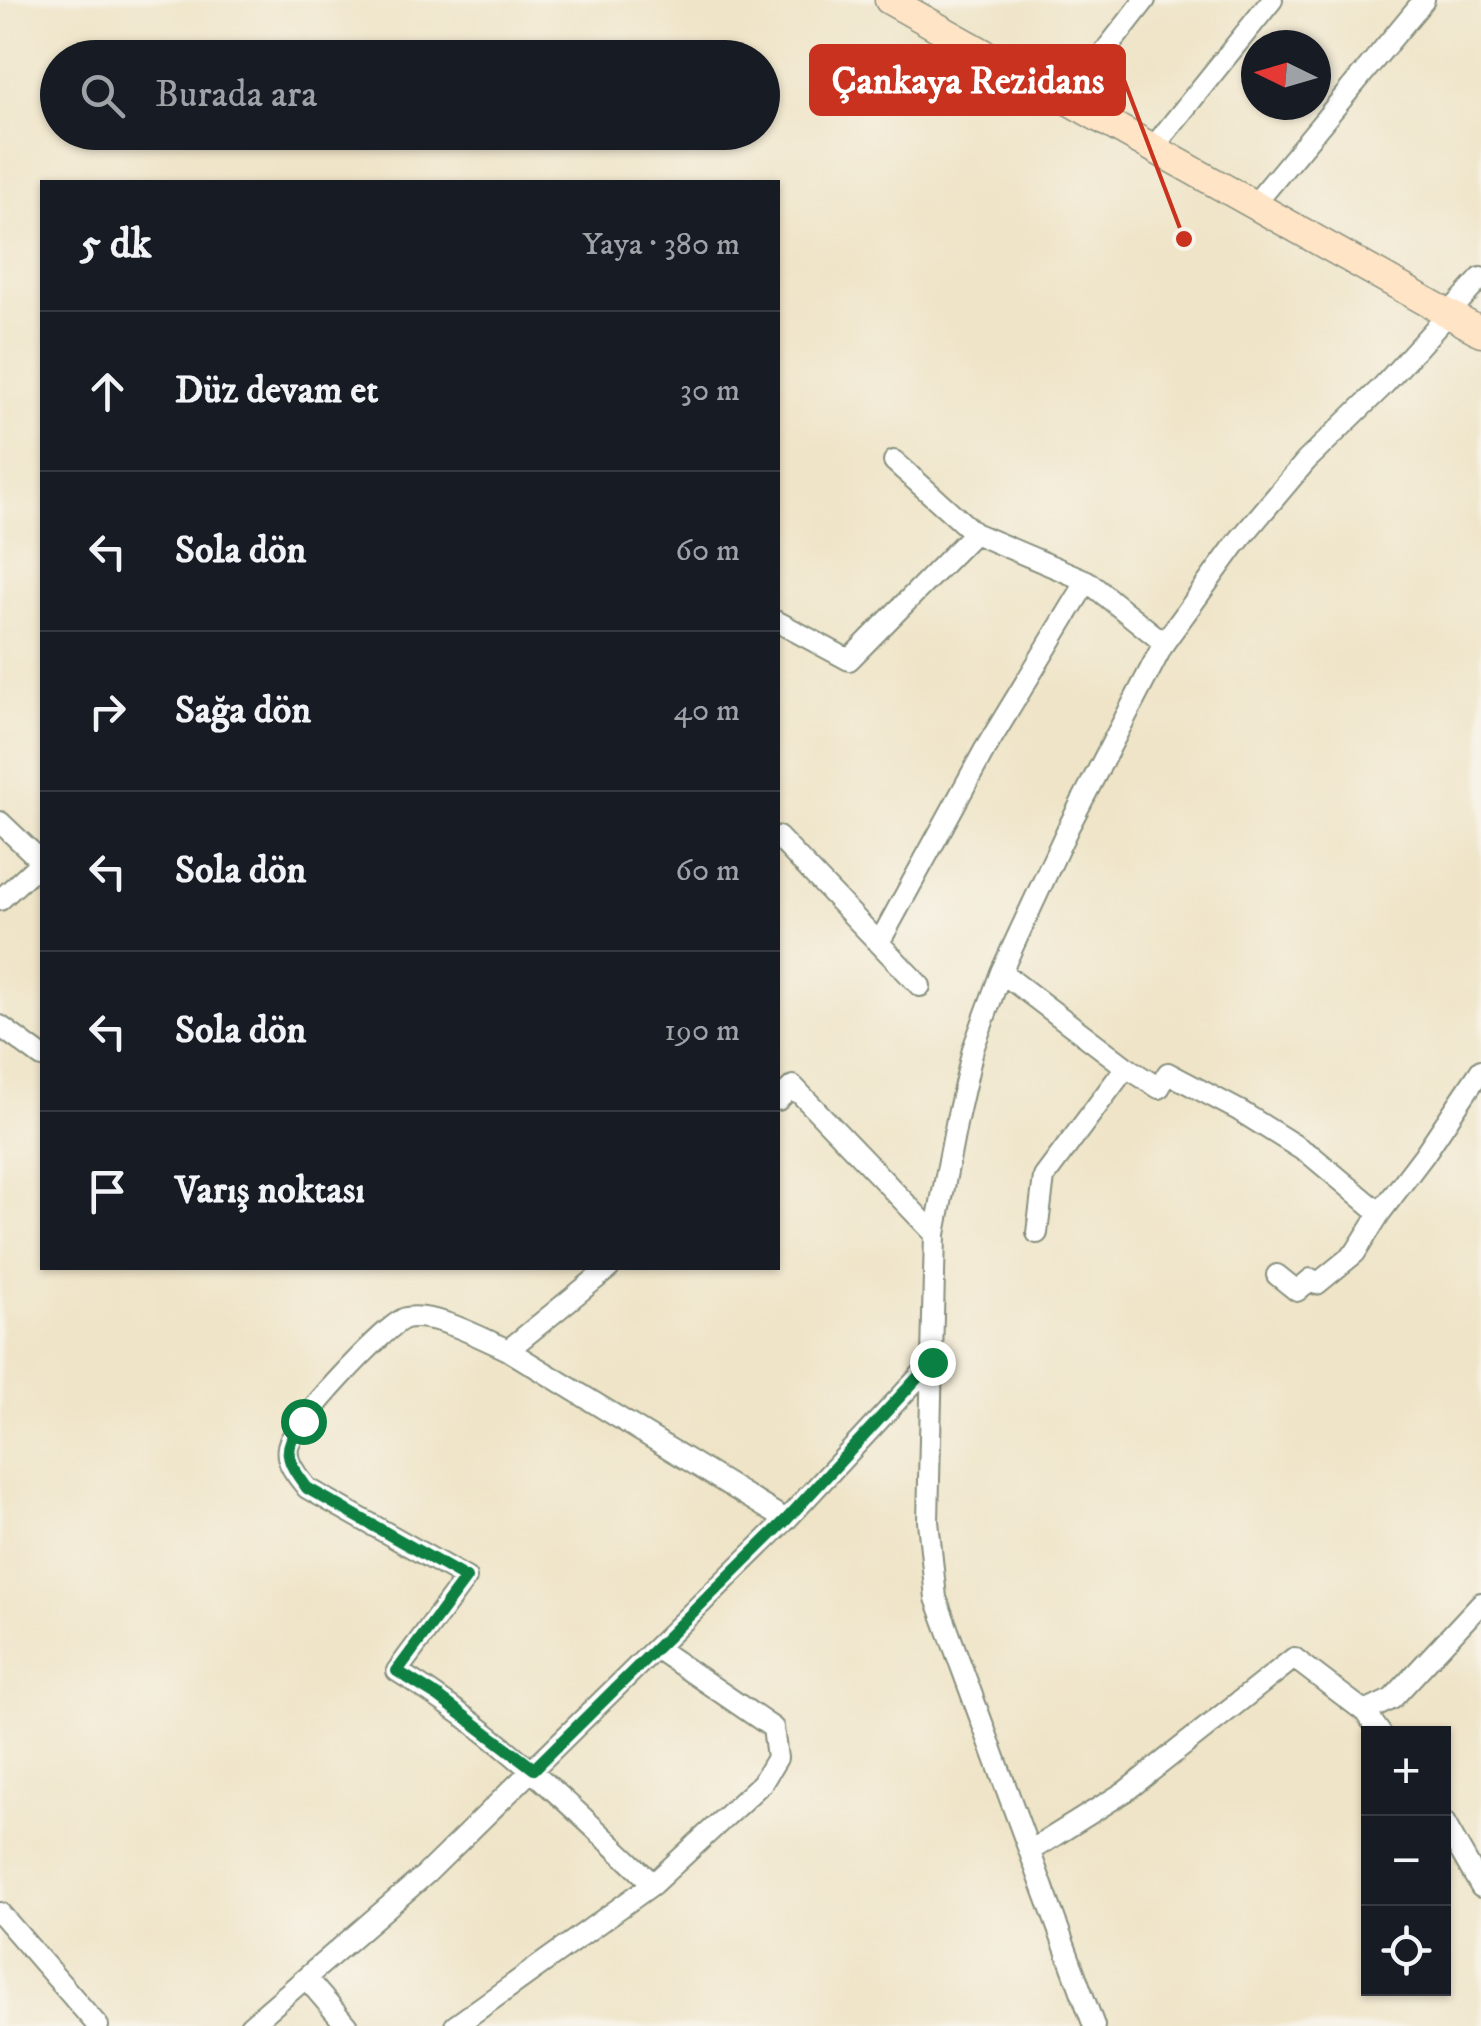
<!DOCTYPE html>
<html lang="tr">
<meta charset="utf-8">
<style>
:root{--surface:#171b24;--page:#20242c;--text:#f1f3f6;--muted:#9ea1a6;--line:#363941}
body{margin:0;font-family:"IM FELL DW Pica",serif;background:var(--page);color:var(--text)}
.controls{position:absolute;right:30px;bottom:30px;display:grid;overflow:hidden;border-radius:0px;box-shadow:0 2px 8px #0004}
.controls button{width:90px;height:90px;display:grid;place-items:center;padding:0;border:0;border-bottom:2px solid var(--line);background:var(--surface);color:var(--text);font:50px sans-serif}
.compass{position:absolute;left:1241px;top:30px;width:90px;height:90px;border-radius:50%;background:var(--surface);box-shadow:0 2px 8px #0004;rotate:275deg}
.stop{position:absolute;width:30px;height:30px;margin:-22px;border:8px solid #0b8043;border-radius:50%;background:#fff}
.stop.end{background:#0b8043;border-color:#fff;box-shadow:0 2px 10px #0008}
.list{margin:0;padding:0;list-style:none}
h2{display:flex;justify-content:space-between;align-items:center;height:130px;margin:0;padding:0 40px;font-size:42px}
h2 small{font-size:32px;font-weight:400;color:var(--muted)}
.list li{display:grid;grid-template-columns:65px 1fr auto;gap:30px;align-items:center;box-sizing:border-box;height:160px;padding:0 40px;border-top:2px solid var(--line)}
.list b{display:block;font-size:38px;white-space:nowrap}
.list em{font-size:32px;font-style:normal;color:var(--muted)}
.icon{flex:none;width:55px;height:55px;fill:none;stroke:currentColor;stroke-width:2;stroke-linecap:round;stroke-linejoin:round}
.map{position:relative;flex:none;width:1481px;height:2026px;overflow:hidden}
.search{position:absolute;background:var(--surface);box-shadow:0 2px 8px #0004;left:40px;top:40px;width:740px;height:110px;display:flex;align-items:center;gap:25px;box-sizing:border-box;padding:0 35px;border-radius:55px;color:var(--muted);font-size:38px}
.panel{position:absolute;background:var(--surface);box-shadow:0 2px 8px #0004;left:40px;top:180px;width:740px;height:1090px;border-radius:0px}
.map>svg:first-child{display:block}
</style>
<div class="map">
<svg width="1481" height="2026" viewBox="0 0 1481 2026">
<rect width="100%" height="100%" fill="#f7f3e8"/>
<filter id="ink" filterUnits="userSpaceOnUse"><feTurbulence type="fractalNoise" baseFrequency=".01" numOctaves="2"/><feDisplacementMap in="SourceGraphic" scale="20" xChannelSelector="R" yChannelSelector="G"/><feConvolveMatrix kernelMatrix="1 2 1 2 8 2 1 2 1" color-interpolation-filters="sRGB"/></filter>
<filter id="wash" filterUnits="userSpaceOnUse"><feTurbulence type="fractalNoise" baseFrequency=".0048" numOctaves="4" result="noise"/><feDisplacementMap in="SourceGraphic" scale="40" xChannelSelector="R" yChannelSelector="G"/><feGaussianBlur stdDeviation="2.25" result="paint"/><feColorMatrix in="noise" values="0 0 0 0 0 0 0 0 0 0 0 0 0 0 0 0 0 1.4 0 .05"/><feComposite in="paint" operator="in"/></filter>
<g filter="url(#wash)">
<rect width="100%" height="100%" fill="#efe4c7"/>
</g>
<g filter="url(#ink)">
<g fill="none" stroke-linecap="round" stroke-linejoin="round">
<defs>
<path id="street" d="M 1066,101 L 1145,0
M 1152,149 L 1272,0
M 1254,205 L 1424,0
M 894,461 L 974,533
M 778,622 L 849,660 L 974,533 L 1087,581 L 1164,643
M 0,822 L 42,862
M 778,837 L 879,943 L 984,751 L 1087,581
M 0,900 L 42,861
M 879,943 L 920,986
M 1001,972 L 1126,1067 L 1159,1088 L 1168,1073 L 1240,1111 L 1312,1156 L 1380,1213 L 1424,1155 L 1481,1070
M 0,1026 L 42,1057
M 778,1100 L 793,1086 L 935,1234
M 1037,1233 L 1044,1177 L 1126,1067
M 1277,1275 L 1297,1291 L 1311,1279 L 1317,1284 L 1355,1253 L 1380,1213
M 508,1350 L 609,1268
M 1365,1712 L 1392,1699 L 1481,1603
M 1444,1822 L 1481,1887
M 1030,1851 L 1126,1791 L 1294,1658 L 1365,1712 L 1381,1734
M 653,1884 C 571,1805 495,1731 397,1671 L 466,1578 L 307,1488 C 298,1476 285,1463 288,1447 C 291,1426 387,1323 406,1318 C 434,1312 482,1338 508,1350 L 786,1520
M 0,1913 L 98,2026
M 306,1978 L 347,2026
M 250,2026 L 426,1874 L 786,1520 L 932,1363
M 455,2026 L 653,1884 L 762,1783 L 777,1758 L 773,1728 L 656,1648
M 1094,2026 L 936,1598 L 928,1521 L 935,1234 L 957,1119 L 973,1049 L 1001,972 L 1068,828 L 1164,643 L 1235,545 L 1306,461 L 1381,388 L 1481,278"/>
<path id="secondary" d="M 889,0 L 1481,332"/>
</defs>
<!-- street casing -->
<use href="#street" stroke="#87907e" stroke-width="24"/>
<!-- secondary casing -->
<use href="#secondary" stroke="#87907e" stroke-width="31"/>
<!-- street -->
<use href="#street" stroke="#fff" stroke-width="20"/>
<!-- secondary -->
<use href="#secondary" stroke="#ffe4c6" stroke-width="28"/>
</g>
</g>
<g fill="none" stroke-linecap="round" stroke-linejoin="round" filter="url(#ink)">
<!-- route -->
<path stroke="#0b8043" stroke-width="12" d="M 303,1421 C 281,1450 286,1460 307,1488 L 466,1578 L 397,1671 L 439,1697 L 534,1769 L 786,1520 L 932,1362"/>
</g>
<!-- callouts -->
<path fill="none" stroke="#c8321e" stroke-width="4" d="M1184 239L1124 80"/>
<circle fill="#c8321e" stroke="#f7f3e8" stroke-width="4" cx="1184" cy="239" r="10"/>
<rect fill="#c8321e" stroke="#c8321e" stroke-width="4" x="811" y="46" width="313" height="68" rx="10"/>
<g font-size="38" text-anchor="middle" font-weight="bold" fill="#fff">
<text x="968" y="93">Çankaya Rezidans</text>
</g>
</svg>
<div class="controls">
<button>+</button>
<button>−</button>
<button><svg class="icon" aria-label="locate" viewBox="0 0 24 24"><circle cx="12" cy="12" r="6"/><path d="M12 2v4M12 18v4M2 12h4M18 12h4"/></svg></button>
</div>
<svg class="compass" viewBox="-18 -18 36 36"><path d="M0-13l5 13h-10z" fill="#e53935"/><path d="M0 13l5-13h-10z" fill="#9ea1a6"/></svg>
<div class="stop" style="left:303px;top:1421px"></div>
<div class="stop end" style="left:932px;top:1362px"></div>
<div class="search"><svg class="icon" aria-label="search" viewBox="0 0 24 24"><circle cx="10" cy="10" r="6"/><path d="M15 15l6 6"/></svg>Burada ara</div>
<section class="panel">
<h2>5 dk<small>Yaya · 380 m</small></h2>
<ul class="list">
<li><svg class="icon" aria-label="ahead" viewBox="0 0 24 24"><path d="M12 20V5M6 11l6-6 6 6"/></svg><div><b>Düz devam et</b></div><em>30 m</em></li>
<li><svg class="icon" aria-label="left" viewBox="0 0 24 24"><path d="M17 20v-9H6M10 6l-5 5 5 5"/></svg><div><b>Sola dön</b></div><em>60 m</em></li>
<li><svg class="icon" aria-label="right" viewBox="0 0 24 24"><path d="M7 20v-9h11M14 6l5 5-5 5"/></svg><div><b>Sağa dön</b></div><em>40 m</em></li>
<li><svg class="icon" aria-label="left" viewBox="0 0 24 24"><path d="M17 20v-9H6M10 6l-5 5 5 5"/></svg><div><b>Sola dön</b></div><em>60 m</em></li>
<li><svg class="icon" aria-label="left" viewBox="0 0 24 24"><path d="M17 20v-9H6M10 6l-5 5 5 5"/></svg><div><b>Sola dön</b></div><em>190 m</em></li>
<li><svg class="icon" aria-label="arrive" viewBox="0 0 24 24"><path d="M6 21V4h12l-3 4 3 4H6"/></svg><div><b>Varış noktası</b></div></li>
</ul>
</section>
</div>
